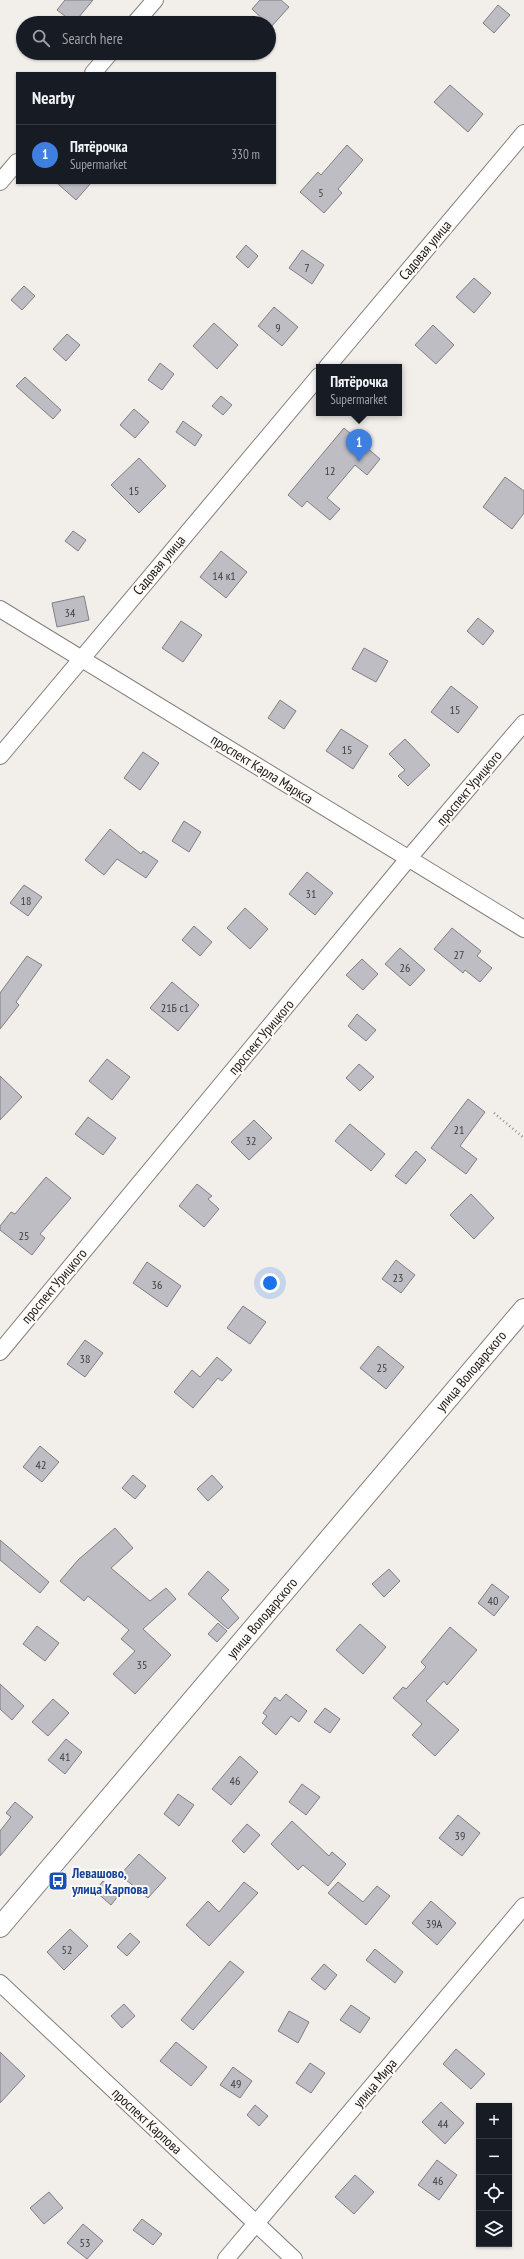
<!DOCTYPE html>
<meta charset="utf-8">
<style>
:root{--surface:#171b24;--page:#20242c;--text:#f1f3f6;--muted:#9ea1a6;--line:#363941;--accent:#009380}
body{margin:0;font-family:"PT Sans Narrow",sans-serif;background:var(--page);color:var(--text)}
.controls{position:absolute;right:12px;bottom:12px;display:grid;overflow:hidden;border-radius:0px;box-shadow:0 1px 3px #0004}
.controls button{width:36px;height:36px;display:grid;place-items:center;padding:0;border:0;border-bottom:1px solid var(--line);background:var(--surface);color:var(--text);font:20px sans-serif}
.you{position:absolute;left:270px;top:1283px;width:14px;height:14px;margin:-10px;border:3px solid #fff;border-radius:50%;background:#1a73e8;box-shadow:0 0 0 6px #1a73e833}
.badge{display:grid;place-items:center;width:26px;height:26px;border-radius:50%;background:var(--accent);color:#fff;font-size:13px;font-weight:700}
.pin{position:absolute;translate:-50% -33px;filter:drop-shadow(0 1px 2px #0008)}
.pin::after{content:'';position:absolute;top:21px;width:14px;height:12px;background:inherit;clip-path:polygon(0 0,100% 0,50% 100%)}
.popup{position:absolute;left:316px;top:364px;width:86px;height:52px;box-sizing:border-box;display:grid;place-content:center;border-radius:0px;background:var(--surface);filter:drop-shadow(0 1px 3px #0005);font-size:13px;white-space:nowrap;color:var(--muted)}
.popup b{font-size:15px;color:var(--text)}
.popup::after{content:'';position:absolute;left:50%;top:100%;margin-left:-8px;border:8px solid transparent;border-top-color:var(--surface)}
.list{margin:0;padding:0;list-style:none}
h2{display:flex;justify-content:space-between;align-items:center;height:52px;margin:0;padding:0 16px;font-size:17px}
h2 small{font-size:13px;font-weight:400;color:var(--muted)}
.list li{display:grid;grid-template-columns:26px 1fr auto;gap:12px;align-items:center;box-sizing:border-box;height:60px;padding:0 16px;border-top:1px solid var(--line)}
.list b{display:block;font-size:15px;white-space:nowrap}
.list p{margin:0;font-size:13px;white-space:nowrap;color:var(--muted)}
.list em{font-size:13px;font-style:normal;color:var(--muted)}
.icon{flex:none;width:22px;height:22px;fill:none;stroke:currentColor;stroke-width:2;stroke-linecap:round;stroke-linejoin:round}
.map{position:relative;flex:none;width:524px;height:2259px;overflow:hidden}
.search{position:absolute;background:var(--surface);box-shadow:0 1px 3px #0004;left:16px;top:16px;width:260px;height:44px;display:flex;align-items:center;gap:10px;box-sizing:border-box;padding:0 14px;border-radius:22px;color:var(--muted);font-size:15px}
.panel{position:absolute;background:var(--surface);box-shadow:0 1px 3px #0004;left:16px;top:72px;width:260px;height:112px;border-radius:0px}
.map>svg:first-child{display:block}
</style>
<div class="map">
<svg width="524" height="2259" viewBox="0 0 524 2259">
<rect width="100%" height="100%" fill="#f2eeea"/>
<!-- building -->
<path fill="#bebdc3" stroke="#807f84" d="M 65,0 L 93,0 L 74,23 L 57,10 Z
M 260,0 L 281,0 L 289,7 L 271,27 L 252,9 Z
M 498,5 L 510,15 L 494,33 L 483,23 Z
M 450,85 L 483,114 L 468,132 L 434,102 Z
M 347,145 L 363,160 L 338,189 L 342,193 L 324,213 L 300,192 L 318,172 L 321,175 Z
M 57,183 L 91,183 L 76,200 Z
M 246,245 L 258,256 L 248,268 L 236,257 Z
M 302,250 L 324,265 L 312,284 L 289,268 Z
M 474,278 L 491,293 L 474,313 L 456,297 Z
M 24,286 L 35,296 L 22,310 L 11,300 Z
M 274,307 L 298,327 L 282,346 L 258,326 Z
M 214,323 L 238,345 L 217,369 L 193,346 Z
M 433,325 L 454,345 L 436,364 L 415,345 Z
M 67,334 L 80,345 L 66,361 L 53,349 Z
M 160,363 L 174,374 L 162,390 L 148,380 Z
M 25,377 L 61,410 L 53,419 L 16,386 Z
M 221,396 L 232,405 L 223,415 L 212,406 Z
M 134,409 L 149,422 L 135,438 L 120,425 Z
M 183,421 L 202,435 L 195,446 L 176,432 Z
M 344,428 L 380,459 L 367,475 L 355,465 L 327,498 L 340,509 L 330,520 L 307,501 L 302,507 L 288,495 Z
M 139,458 L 166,486 L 139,513 L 111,485 Z
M 505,477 L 524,491 L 524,513 L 512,529 L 483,507 Z
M 73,531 L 86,540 L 78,551 L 65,541 Z
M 221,551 L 247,572 L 226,598 L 200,577 Z
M 84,596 L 89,620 L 57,627 L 52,603 Z
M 478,618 L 494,631 L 483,645 L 467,631 Z
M 181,621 L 202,635 L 183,662 L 162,648 Z
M 364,648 L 388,661 L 376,682 L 352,669 Z
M 451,686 L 478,707 L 458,733 L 431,712 Z
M 280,700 L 296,711 L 284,729 L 268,718 Z
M 341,729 L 368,746 L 353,769 L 326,751 Z
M 405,739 L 430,765 L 408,786 L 398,776 L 405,770 L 389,754 Z
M 143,752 L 159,763 L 140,790 L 124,778 Z
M 184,821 L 201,832 L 189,852 L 172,841 Z
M 110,829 L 141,854 L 143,851 L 158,861 L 146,878 L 117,859 L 104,875 L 85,860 Z
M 307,872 L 333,893 L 315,915 L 289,894 Z
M 24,885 L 42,897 L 28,916 L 10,903 Z
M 245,908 L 268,929 L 250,949 L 227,928 Z
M 194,926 L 212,942 L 200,956 L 182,940 Z
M 452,928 L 481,951 L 477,956 L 492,968 L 480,982 L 465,970 L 463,973 L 434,949 Z
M 400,948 L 425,970 L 410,986 L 385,964 Z
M 27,956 L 42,965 L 16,1002 L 19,1005 L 0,1029 L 0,993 Z
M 362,959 L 378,974 L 363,990 L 346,975 Z
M 172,982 L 199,1005 L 178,1031 L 150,1008 Z
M 357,1014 L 376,1030 L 366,1041 L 348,1026 Z
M 107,1059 L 130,1077 L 112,1100 L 89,1081 Z
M 359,1064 L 374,1077 L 360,1091 L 346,1078 Z
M 0,1076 L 22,1097 L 0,1120 Z
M 468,1099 L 485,1112 L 460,1146 L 477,1159 L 466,1174 L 431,1148 Z
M 88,1117 L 116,1138 L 103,1155 L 75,1134 Z
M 254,1120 L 272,1138 L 249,1160 L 231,1142 Z
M 350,1124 L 385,1154 L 371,1171 L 335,1141 Z
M 416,1151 L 426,1160 L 406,1184 L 395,1176 Z
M 46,1177 L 71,1198 L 40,1234 L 45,1238 L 32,1255 L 0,1230 L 0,1226 L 11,1212 L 15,1214 Z
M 197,1184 L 212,1196 L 208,1199 L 219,1209 L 204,1227 L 179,1206 Z
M 471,1194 L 494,1218 L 474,1239 L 450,1215 Z
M 396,1260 L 415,1275 L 401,1293 L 382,1279 Z
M 147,1262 L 181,1286 L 167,1307 L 133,1283 Z
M 243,1306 L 266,1322 L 250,1344 L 227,1328 Z
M 85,1340 L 103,1353 L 85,1377 L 67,1364 Z
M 378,1346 L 404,1367 L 386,1389 L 360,1368 Z
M 217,1357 L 232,1370 L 222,1381 L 218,1378 L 193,1408 L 174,1392 L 192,1370 L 200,1377 Z
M 40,1446 L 59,1462 L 42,1482 L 23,1467 Z
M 133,1475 L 146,1486 L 135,1499 L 122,1488 Z
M 212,1475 L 223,1487 L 208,1501 L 197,1489 Z
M 115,1528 L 133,1548 L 111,1568 L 150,1601 L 166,1588 L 176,1599 L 143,1629 L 171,1655 L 135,1694 L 113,1674 L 135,1651 L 121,1639 L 129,1630 L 88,1596 L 84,1601 L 60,1581 L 78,1560 Z
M 0,1540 L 49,1582 L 40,1593 L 0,1560 Z
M 389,1569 L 400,1581 L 384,1597 L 372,1584 Z
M 208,1571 L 229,1590 L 221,1598 L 239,1618 L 228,1629 L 188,1594 Z
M 492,1584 L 509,1597 L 494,1616 L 478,1603 Z
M 218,1623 L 227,1631 L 217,1642 L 208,1634 Z
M 360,1624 L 386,1647 L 363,1674 L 336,1650 Z
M 37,1626 L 59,1643 L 45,1661 L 23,1644 Z
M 450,1627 L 477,1650 L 447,1685 L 444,1681 L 426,1701 L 459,1730 L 435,1756 L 412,1735 L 422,1724 L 393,1698 L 403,1687 L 406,1689 L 426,1667 L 421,1662 Z
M 0,1684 L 24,1706 L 12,1720 L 0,1709 Z
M 286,1694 L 307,1711 L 299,1722 L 291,1716 L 276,1735 L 262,1723 L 267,1716 L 263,1713 L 275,1697 L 280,1701 Z
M 53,1699 L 69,1713 L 48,1736 L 32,1722 Z
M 325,1708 L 340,1719 L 330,1733 L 314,1722 Z
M 66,1739 L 82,1752 L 65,1774 L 48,1760 Z
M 240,1756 L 258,1772 L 231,1805 L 212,1789 Z
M 302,1784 L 320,1797 L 306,1815 L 289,1802 Z
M 178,1794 L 194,1805 L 179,1826 L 164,1814 Z
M 15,1802 L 33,1817 L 0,1856 L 0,1831 L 11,1817 L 6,1813 Z
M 458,1815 L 480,1833 L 462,1856 L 439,1838 Z
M 292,1821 L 329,1856 L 332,1852 L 346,1864 L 328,1886 L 303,1865 L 298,1870 L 271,1844 Z
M 247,1824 L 260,1835 L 244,1853 L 232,1841 Z
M 139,1854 L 166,1878 L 148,1898 L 120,1875 Z
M 103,1881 L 119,1895 L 111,1905 L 95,1891 Z
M 244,1882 L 258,1893 L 209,1946 L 186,1925 L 208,1901 L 219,1912 Z
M 338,1882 L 363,1902 L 377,1886 L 390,1896 L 366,1925 L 328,1893 Z
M 431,1901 L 456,1923 L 437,1945 L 412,1923 Z
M 70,1929 L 88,1946 L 64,1970 L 47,1952 Z
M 130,1933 L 140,1942 L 127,1956 L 117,1947 Z
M 375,1949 L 403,1972 L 395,1983 L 366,1960 Z
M 230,1961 L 244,1972 L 193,2030 L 181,2020 Z
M 324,1964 L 337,1975 L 325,1990 L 311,1979 Z
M 124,2004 L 135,2016 L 122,2028 L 111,2016 Z
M 351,2005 L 370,2018 L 360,2033 L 340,2020 Z
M 289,2011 L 309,2022 L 298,2043 L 278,2031 Z
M 176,2042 L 207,2067 L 191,2086 L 160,2061 Z
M 456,2049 L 485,2074 L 471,2089 L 443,2064 Z
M 0,2052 L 25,2076 L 0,2103 Z
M 310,2063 L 325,2073 L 311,2093 L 296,2083 Z
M 233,2067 L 252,2081 L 240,2098 L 220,2085 Z
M 441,2102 L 464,2123 L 445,2144 L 422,2122 Z
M 255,2105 L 268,2116 L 259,2126 L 247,2115 Z
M 437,2160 L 457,2175 L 439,2200 L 418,2185 Z
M 355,2175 L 374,2192 L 354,2214 L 335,2197 Z
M 49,2192 L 63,2208 L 44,2224 L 30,2208 Z
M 142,2219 L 162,2234 L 153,2245 L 133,2230 Z
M 83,2224 L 103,2241 L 87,2259 L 67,2243 Z"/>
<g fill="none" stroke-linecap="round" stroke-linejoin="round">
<defs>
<path id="minor" d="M 135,23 L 155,0
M 93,73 L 110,53
M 0,182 L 17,162
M 327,367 L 524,133
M 0,609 L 524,929
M 0,756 L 319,376
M 0,1352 L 408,859 L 524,723
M 0,1983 L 294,2259
M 226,2259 L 524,1906"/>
<path id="tertiary" d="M 0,1927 L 524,1309"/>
</defs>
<!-- minor casing -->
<use href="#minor" stroke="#837f7b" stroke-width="18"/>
<!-- tertiary casing -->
<use href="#tertiary" stroke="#837f7b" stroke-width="22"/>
<!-- path -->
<path stroke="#94918e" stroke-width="2.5" stroke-dasharray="1 3" stroke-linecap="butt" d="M 494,1113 L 524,1138"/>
<!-- minor -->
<use href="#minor" stroke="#fff" stroke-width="16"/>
<!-- tertiary -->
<use href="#tertiary" stroke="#fff" stroke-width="20"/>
</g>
<!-- icons -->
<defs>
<symbol id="bus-square" viewBox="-11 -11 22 22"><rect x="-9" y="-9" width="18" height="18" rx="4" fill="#1a4fb4" stroke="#fffbf8"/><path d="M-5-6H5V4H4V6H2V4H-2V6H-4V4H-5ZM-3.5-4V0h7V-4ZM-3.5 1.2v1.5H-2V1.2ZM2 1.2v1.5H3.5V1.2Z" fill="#fff"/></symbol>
</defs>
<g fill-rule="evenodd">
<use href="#bus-square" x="47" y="1870" width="22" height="22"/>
</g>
<g text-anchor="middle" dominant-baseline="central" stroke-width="4" stroke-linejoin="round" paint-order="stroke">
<!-- number labels -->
<g font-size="12" fill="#3f3e3e">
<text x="321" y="192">5</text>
<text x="307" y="267">7</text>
<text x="278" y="327">9</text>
<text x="330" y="470">12</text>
<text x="134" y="490">15</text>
<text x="224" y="575">14 к1</text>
<text x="70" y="612">34</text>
<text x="455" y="709">15</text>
<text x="347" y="749">15</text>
<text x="311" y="893">31</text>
<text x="26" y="900">18</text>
<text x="459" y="954">27</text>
<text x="405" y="967">26</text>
<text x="175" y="1007">21Б с1</text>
<text x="459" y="1129">21</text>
<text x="251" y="1140">32</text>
<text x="24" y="1235">25</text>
<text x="398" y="1277">23</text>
<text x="157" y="1284">36</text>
<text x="85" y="1358">38</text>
<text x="382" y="1367">25</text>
<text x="41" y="1464">42</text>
<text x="493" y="1600">40</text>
<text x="142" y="1664">35</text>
<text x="65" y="1756">41</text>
<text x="235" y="1780">46</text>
<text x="460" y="1835">39</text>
<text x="434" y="1923">39А</text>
<text x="67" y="1949">52</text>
<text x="236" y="2083">49</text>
<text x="443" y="2123">44</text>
<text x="438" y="2180">46</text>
<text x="85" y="2242">53</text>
</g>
<!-- street labels -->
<g font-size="14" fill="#151312" stroke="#fffbf8">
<text transform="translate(425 250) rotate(-50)">Садовая улица</text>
<text transform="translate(159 565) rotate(-50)">Садовая улица</text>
<text transform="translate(262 769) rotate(32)">проспект Карла Маркса</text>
<text transform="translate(469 788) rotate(-50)">проспект Урицкого</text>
<text transform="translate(261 1037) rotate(-50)">проспект Урицкого</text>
<text transform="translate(54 1286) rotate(-50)">проспект Урицкого</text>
<text transform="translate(471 1371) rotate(-50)">улица Володарского</text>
<text transform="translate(262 1618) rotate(-50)">улица Володарского</text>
<text transform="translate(375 2083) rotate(-50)">улица Мира</text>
<text transform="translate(147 2121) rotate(43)">проспект Карпова</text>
</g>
<!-- transit labels -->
<g font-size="14" font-weight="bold" fill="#164399" stroke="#fffbf8" text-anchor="start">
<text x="72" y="1873">Левашово,<tspan x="72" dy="16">улица Карпова</tspan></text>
</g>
</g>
</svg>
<div class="controls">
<button>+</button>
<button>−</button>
<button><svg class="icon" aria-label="locate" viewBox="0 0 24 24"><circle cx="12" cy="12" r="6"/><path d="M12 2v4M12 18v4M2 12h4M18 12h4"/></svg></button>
<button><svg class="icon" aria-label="layers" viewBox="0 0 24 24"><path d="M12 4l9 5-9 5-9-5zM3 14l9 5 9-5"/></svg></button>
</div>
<div class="you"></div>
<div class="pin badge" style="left:359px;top:462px;background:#3f7fe0">1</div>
<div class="popup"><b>Пятёрочка</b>Supermarket</div>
<div class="search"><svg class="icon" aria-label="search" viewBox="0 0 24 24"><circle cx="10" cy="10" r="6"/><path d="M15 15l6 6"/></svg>Search here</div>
<section class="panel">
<h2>Nearby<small></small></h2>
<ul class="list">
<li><span class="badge" style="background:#3f7fe0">1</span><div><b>Пятёрочка</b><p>Supermarket</p></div><em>330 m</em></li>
</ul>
</section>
</div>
